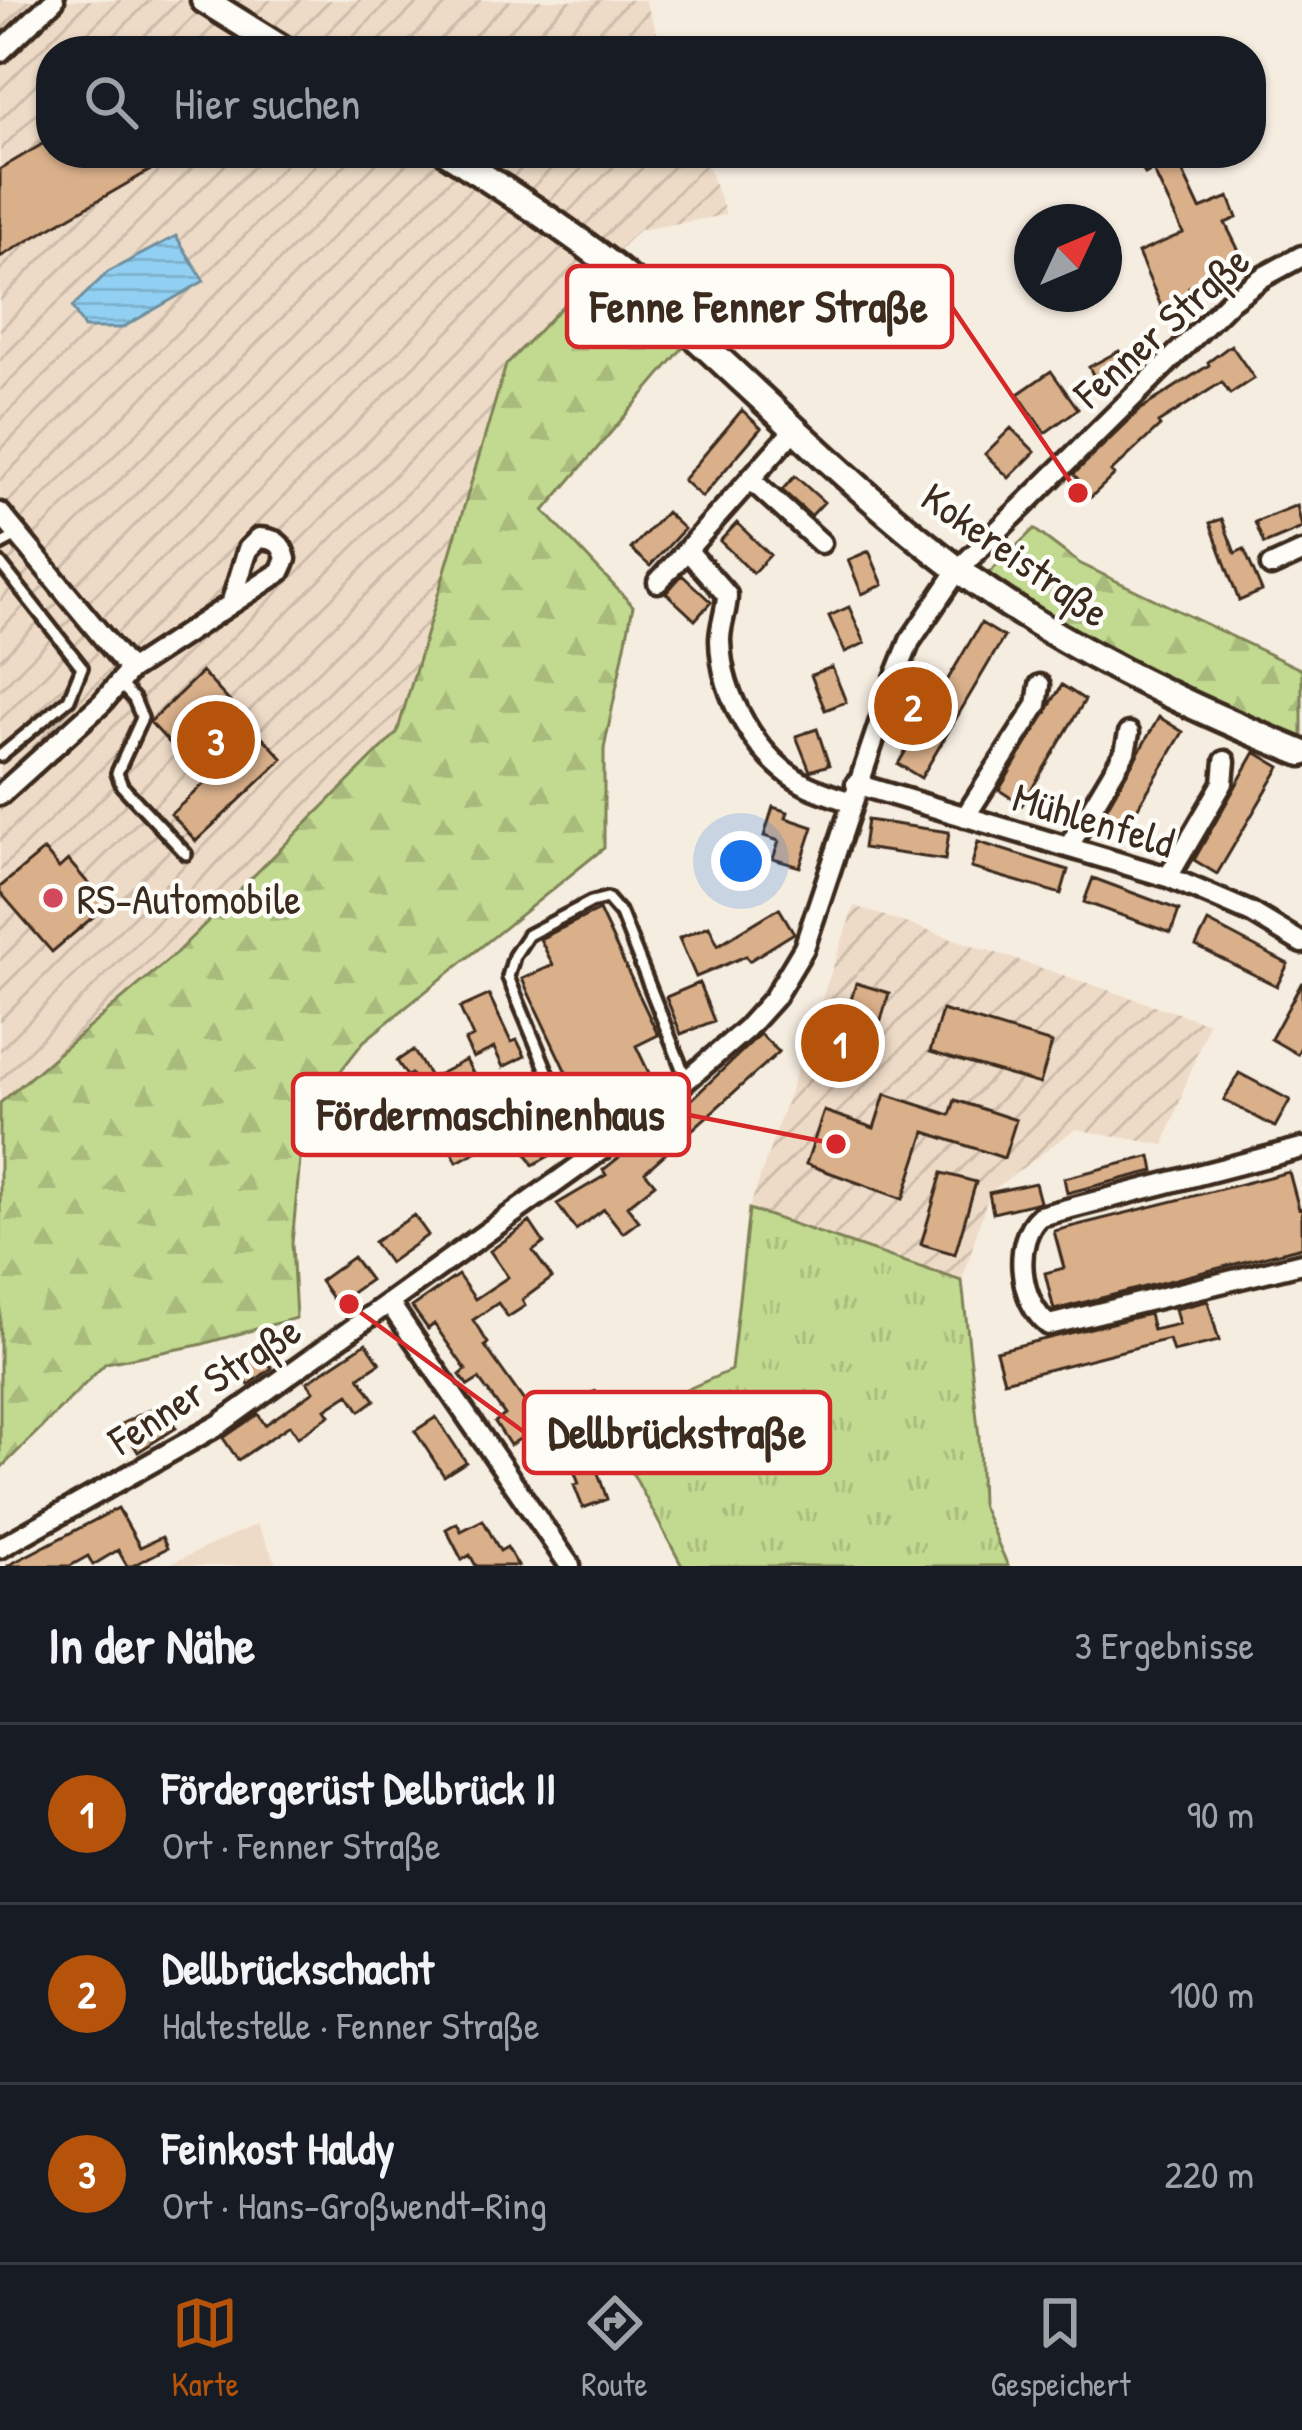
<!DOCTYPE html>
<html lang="de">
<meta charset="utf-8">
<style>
:root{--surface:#171b24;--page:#20242c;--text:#f1f3f6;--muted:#9ea1a6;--line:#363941;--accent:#b45309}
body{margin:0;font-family:"Patrick Hand",sans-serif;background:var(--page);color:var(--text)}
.compass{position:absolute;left:1014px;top:204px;width:108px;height:108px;border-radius:50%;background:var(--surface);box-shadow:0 3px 9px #0004;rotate:46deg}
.you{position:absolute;left:741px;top:861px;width:42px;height:42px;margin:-30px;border:9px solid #fff;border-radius:50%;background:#1a73e8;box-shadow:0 0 0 18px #1a73e833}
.badge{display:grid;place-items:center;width:78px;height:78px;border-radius:50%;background:var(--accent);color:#fff;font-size:39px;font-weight:700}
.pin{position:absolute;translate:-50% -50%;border:6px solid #fff;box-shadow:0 3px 12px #0006}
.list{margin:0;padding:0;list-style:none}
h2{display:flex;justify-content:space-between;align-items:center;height:156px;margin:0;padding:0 48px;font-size:51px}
h2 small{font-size:39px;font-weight:400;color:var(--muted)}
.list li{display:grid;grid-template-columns:78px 1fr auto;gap:36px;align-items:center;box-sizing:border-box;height:180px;padding:0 48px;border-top:3px solid var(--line)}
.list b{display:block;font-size:45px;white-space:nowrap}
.list p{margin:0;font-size:39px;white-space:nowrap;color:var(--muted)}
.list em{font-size:39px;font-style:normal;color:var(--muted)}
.icon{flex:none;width:66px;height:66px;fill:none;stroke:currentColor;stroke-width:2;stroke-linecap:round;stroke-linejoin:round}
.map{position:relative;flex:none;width:1302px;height:1566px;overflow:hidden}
.search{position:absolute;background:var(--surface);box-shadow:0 3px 9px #0004;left:36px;right:36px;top:36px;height:132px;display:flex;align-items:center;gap:30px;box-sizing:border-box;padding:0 42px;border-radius:48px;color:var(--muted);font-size:45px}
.sheet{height:696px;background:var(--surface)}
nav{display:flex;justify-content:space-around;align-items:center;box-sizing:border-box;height:168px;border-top:3px solid var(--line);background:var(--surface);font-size:33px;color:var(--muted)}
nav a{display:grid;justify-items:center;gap:6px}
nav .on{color:var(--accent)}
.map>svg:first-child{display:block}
</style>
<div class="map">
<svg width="1302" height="1566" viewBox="0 0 1302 1566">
<defs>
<pattern id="industrial-furrows" width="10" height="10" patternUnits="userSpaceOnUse" patternTransform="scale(3)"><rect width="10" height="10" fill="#eedbc7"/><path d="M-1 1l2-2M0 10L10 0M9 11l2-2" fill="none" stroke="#cdbcaa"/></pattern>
<pattern id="grass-tufts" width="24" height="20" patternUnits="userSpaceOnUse" patternTransform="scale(3)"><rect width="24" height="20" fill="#c2da90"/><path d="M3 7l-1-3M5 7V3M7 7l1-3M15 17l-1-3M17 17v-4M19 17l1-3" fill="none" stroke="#a8bb7c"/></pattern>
<pattern id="forest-firs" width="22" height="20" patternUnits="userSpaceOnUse" patternTransform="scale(3)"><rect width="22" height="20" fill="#c2da90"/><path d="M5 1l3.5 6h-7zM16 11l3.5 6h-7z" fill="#a8bb7c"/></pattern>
<pattern id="water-rules" width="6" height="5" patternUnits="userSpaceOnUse" patternTransform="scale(3)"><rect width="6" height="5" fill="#91d0f2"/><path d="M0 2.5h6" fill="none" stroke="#7eb3cf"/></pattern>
</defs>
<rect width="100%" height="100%" fill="#f6ede1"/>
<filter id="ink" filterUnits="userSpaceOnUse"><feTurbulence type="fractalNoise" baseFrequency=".00833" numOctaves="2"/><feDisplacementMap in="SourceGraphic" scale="24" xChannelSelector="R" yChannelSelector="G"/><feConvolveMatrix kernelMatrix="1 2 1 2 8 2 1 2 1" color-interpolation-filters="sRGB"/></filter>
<g filter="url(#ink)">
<!-- built -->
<path fill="#eedbc7" d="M 257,1524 L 278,1566 L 165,1566 Z"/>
<!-- industrial -->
<path fill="url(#industrial-furrows)" d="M 0,0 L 645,0 L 664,51 L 51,51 L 51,153 L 703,153 L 726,215 L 639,230 L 506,365 L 397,733 L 173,956 L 0,1103 Z
M 854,906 L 1208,1023 L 1164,1145 L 1075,1129 L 989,1193 L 962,1281 L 749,1209 Z"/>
<!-- grass -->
<path fill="url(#grass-tufts)" stroke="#7e8257" stroke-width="3" d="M 749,1209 L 962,1281 L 979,1437 L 981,1504 L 1008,1566 L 682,1566 L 607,1425 L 731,1370 Z"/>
<!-- forest -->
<path fill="url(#forest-firs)" stroke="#7e8257" stroke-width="3" d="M 597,270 L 687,343 L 544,511 L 633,606 L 604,749 L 604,848 L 364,1041 L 304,1118 L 292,1243 L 296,1318 L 199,1345 L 106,1363 L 0,1469 L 0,1103 L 173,956 L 397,733 L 506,365 Z
M 1034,529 L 1079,563 L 1302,670 L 1302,744 C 1193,694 1084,647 987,575 Z"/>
<!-- water -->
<path fill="url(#water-rules)" stroke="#6f8e9d" stroke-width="3" d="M 176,236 L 204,281 L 122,328 L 84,328 L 72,307 L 108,272 Z"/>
<!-- building -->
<path fill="#dab08b" stroke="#3b2a1e" stroke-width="3" d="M 51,139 L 51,153 L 180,153 L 0,257 L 0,169 Z
M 1135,153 L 1174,153 L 1200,209 L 1229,197 L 1237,218 L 1225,223 L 1245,263 L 1189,287 L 1196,302 L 1165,315 L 1138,253 L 1183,233 L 1153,170 L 1145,174 Z
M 1231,345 L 1254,378 L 1230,394 L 1222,382 L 1158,423 L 1160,426 L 1111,472 L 1114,475 L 1091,497 L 1074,474 L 1141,409 L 1209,365 L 1208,362 Z
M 1119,351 L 1132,375 L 1102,392 L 1089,367 Z
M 1051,371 L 1078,409 L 1045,433 L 1018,394 Z
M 742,410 L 761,428 L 702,497 L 683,480 Z
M 1011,428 L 1035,452 L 1009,478 L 985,454 Z
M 795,476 L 824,502 L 811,516 L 782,490 Z
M 1297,505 L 1302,528 L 1264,544 L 1255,522 Z
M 666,512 L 684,529 L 650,566 L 631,549 Z
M 1222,519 L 1235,553 L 1244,549 L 1262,591 L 1239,601 L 1210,523 Z
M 737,523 L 770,555 L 753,573 L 720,541 Z
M 869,551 L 883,585 L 862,594 L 848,560 Z
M 682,575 L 711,602 L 695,620 L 666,593 Z
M 849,607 L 865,643 L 845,652 L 829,616 Z
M 981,623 L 1004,637 L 921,778 L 898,764 Z
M 832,667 L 846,702 L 825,710 L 811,675 Z
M 202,672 L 283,759 L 196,841 L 171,814 L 206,782 L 150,722 Z
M 1062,685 L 1085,700 L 1022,805 L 999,790 Z
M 1159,717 L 1183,732 L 1120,837 L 1098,823 Z
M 817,729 L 829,765 L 810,771 L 796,736 Z
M 1255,752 L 1280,767 L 1217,874 L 1194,860 Z
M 773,807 L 788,812 L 786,818 L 813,827 L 800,867 L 773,859 L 779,841 L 764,836 Z
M 867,820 L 949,832 L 945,860 L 863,848 Z
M 978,842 L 1068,870 L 1061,894 L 971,868 Z
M 44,850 L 59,868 L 68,860 L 107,905 L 52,952 L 0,892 L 0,887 Z
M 1093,878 L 1179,910 L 1171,933 L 1084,902 Z
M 779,908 L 794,933 L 749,961 L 746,956 L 696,977 L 679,938 L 709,926 L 718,945 Z
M 599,910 L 658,1035 L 636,1046 L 649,1073 L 581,1104 L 522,979 L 553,965 L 540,939 Z
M 1208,922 L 1288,964 L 1277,986 L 1196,946 Z
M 1302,982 L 1302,1045 L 1297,1054 L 1271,1039 Z
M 699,983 L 714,1021 L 681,1034 L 666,997 Z
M 856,983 L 889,993 L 878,1030 L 864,1025 L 863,1016 L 858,1024 L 845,1020 Z
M 489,995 L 511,1042 L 517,1040 L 525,1056 L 503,1067 L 494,1048 L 473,1058 L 465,1041 L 473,1037 L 460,1008 Z
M 942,1010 L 1052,1043 L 1040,1084 L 930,1052 Z
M 760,1034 L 779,1052 L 645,1172 L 655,1184 L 627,1206 L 639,1221 L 623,1233 L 604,1209 L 576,1230 L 557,1204 L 606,1175 L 603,1170 L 690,1101 Z
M 413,1050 L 431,1078 L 466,1060 L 506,1136 L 457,1162 L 411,1074 L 407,1076 L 397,1061 Z
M 1239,1073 L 1290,1100 L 1275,1127 L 1224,1100 Z
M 885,1094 L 950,1115 L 955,1100 L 1016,1120 L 1004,1158 L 925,1132 L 903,1199 L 806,1164 L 824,1111 L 874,1128 Z
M 546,1125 L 560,1150 L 533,1165 L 519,1140 Z
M 1151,1156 L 1154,1171 L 1067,1193 L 1064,1178 Z
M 1289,1172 L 1299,1209 L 1302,1208 L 1302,1247 L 1054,1310 L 1045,1273 L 1064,1268 L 1054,1231 Z
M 942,1173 L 976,1182 L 955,1254 L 921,1244 Z
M 1035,1183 L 1040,1202 L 993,1213 L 989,1193 Z
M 414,1215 L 428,1235 L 389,1263 L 374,1242 Z
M 530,1222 L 544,1243 L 533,1251 L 552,1278 L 522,1300 L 525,1306 L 508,1317 L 498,1303 L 473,1320 L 488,1343 L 485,1346 L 529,1408 L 551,1396 L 563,1412 L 510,1445 L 495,1422 L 505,1415 L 479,1379 L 468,1386 L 460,1375 L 466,1370 L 434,1324 L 428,1329 L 412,1307 L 458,1275 L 475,1299 L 508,1277 L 490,1251 Z
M 353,1257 L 370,1280 L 336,1304 L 320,1281 Z
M 1208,1301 L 1219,1341 L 1173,1352 L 1169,1339 L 1004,1381 L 996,1351 L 1149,1314 L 1153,1330 L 1179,1324 L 1175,1309 Z
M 366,1343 L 380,1363 L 359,1377 L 375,1400 L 360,1411 L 349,1394 L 326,1409 L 330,1415 L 298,1437 L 290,1425 L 238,1460 L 223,1438 L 258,1414 L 265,1425 L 314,1391 L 307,1382 Z
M 255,1345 L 272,1368 L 249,1385 L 232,1362 Z
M 596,1391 L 611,1414 L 584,1425 L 574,1400 Z
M 161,1404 L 176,1428 L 138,1452 L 121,1424 Z
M 436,1417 L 466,1462 L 444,1476 L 415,1431 Z
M 584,1433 L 607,1499 L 583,1508 L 574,1485 L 579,1484 L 563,1442 Z
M 118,1508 L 140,1547 L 162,1537 L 167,1548 L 132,1566 L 127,1566 L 118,1550 L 93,1565 L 88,1556 L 70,1566 L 7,1566 Z
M 483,1520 L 500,1551 L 507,1547 L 518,1566 L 476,1566 L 470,1555 L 462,1560 L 446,1529 L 457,1523 L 461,1531 Z"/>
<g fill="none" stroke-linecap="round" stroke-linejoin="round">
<defs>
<path id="service" d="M 0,545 L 17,536
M 0,563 L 82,667 L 69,699 L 0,756
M 119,683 L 134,699 L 142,718 L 117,773 L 122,786 L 186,854
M 625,1133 L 613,1119 L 577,1113 L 553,1085 L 508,977 L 514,956 L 528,935 L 591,902 L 607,898 L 621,914 L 687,1081"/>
<path id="minor" d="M 0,52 L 54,0
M 786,439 L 687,550 L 727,595 C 727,610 720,625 720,640 C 721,696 757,760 808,786 C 821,792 837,797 851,802
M 750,479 L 821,543
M 0,513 L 130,670 L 102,703 L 0,795
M 1271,566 L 1302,552
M 658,582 L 687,550
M 130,670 L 280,572 L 286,559 C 282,542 275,539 259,538 L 248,549 L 231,604
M 856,784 L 1168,877 L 1252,913 L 1302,943
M 965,817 L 1037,705 L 1040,685
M 1069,846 L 1125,752 L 1129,733
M 1168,877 L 1223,783 L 1225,761
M 1302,1148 L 1040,1216 C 1012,1240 1019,1303 1049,1325 L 1302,1263
M 390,1304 L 570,1566
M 0,1548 L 220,1424 L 625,1133 L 746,1029 L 774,998 L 804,948 L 891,688 L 910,641 L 931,610 L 958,570 L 1229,302 L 1263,277 L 1302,256"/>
<path id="secondary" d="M 204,0 L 286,51
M 448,153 C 511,194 577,235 635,284 C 744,376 842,482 956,568 C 1061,647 1182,704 1302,753"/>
</defs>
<!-- service casing -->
<use href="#service" stroke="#3b2a1e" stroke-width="18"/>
<!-- minor casing -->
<use href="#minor" stroke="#3b2a1e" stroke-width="27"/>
<!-- secondary casing -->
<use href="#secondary" stroke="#3b2a1e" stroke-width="33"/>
<!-- service -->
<use href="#service" stroke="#fdfcf7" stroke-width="9"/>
<!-- minor -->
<use href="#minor" stroke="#fdfcf7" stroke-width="18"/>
<!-- secondary -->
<use href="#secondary" stroke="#fdfcf7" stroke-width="24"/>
</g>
</g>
<!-- markers -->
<circle fill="#d1495b" stroke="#fdfcf7" stroke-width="4.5" cx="53" cy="898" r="12"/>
<g text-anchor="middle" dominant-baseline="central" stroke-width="9" stroke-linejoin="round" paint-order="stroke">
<!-- street labels -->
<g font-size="42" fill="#3b2a1e" stroke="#fdfcf7">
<text transform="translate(1161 326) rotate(-42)">Fenner Straße</text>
<text transform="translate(1016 554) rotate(35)">Kokereistraße</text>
<text transform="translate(1094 819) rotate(17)">Mühlenfeld</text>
<text transform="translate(204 1384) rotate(-33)">Fenner Straße</text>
</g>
<!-- poi labels -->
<g font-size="42" fill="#3b2a1e" stroke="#fdfcf7" text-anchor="start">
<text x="77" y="898">RS-Automobile</text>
</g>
</g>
<!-- callouts -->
<path fill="none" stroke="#d62828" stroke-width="4.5" d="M1078 493L952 307M836 1144L689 1115M349 1304L524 1432"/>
<g fill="#d62828" stroke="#fdfcf7" stroke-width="4.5">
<circle cx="1078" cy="493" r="12"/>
<circle cx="836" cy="1144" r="12"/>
<circle cx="349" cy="1304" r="12"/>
</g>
<g fill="#fdfcf7" stroke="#d62828" stroke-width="4.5">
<rect x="567" y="266" width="385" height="81" rx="12"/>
<rect x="293" y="1074" width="396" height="81" rx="12"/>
<rect x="524" y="1392" width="306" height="81" rx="12"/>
</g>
<g font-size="45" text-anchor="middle" font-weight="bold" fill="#3b2a1e">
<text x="759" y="322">Fenne Fenner Straße</text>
<text x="491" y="1130">Fördermaschinenhaus</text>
<text x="677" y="1448">Dellbrückstraße</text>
</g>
</svg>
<svg class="compass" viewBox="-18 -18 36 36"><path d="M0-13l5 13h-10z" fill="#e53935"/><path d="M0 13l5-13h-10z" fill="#9ea1a6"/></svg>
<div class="you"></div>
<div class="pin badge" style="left:840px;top:1043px">1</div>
<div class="pin badge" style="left:913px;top:706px">2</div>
<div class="pin badge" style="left:216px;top:740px">3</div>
<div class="search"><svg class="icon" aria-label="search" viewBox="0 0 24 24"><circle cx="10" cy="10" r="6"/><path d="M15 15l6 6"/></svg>Hier suchen</div>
</div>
<section class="sheet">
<h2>In der Nähe<small>3 Ergebnisse</small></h2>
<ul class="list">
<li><span class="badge">1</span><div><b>Fördergerüst Delbrück II</b><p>Ort · Fenner Straße</p></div><em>90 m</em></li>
<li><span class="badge">2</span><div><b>Dellbrückschacht</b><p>Haltestelle · Fenner Straße</p></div><em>100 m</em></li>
<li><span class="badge">3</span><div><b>Feinkost Haldy</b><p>Ort · Hans-Großwendt-Ring</p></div><em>220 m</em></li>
</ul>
</section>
<nav>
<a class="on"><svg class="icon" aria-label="map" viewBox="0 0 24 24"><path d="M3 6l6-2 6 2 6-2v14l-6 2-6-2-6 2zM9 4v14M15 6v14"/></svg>Karte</a>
<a><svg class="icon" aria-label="directions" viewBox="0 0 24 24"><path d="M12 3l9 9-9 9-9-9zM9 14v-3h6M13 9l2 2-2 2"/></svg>Route</a>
<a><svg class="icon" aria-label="saved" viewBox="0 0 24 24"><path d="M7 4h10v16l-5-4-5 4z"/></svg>Gespeichert</a>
</nav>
